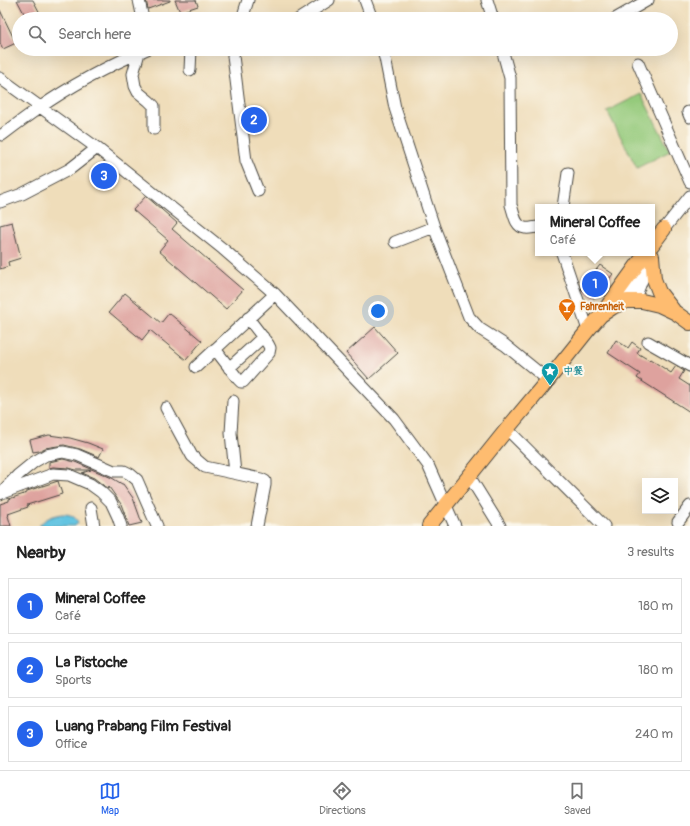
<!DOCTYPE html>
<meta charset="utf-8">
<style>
:root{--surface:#fff;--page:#f2f2f2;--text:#222;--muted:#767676;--line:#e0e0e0;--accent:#2563eb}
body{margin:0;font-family:Pangolin,"LXGW WenKai TC",sans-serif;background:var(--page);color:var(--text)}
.controls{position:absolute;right:12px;bottom:12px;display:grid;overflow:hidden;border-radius:0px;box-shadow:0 4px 16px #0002}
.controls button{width:36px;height:36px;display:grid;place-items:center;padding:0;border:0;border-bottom:1px solid var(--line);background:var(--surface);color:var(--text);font:20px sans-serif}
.you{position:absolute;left:378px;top:311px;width:14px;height:14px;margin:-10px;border:3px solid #fff;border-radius:50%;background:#1a73e8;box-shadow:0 0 0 6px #1a73e833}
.badge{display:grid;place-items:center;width:26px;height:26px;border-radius:50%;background:var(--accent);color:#fff;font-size:13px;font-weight:700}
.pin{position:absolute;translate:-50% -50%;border:2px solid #fff;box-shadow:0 1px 4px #0006}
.popup{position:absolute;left:535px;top:204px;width:120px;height:52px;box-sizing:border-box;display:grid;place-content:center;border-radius:0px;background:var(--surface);filter:drop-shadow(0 1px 3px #0005);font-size:13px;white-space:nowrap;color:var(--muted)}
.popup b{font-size:15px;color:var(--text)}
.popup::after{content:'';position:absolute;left:50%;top:100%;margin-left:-8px;border:8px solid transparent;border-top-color:var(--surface)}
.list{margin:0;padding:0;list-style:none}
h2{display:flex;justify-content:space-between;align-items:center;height:52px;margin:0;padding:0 16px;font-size:17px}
h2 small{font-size:13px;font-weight:400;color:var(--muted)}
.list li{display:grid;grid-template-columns:26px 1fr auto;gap:12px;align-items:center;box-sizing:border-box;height:56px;margin:0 8px 8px;padding:0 8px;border:1px solid var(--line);border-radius:0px}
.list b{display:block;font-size:15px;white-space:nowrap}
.list p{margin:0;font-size:13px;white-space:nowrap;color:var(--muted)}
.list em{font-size:13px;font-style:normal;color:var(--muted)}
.icon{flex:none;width:22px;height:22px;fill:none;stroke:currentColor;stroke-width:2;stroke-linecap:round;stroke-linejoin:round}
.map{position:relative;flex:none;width:690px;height:526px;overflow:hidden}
.search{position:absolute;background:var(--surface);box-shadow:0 4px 16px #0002;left:12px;right:12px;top:12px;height:44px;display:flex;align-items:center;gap:10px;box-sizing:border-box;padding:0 14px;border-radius:22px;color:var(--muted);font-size:15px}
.sheet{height:244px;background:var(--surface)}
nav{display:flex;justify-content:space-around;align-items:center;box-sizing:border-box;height:56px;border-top:1px solid var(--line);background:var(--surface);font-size:11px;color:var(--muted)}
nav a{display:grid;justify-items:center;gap:2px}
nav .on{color:var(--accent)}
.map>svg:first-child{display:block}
</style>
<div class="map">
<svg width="690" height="526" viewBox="0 0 690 526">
<rect width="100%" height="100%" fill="#fbf7ec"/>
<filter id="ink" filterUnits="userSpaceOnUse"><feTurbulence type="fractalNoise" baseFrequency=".025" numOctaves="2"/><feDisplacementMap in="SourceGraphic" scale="8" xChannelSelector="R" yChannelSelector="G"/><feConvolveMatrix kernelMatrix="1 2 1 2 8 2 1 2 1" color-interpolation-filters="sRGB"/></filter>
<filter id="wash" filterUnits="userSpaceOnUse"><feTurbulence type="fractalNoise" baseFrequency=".012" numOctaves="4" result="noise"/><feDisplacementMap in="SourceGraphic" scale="16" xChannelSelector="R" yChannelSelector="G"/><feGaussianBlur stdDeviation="0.9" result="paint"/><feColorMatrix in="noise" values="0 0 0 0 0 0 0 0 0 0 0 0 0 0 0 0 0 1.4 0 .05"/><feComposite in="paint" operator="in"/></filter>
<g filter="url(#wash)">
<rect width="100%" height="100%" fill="#efddba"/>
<!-- green -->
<path fill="#95ca7b" stroke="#607a53" d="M 641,94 L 670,151 L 637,168 L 607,111 Z"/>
<!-- water -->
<path fill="#63c4e1" stroke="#477886" d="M 62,514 C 69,514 74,515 78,522 L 75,526 L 39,526 C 45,518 52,516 62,514 Z"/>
<g id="blocks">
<!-- building -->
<path fill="#dea29e" d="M 17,0 L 33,0 L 43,19 L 27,19 Z
M 146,0 L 170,0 L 170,1 L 148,9 Z
M 175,0 L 196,0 L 198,6 L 180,12 Z
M 0,10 L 16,43 L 3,49 L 0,43 Z
M 146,196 L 177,223 L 172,229 L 243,290 L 226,309 L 159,251 L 168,240 L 133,210 Z
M 12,222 L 21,258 L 8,262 L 9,266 L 0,269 L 0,225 Z
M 600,265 L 613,274 L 594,298 L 581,289 Z
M 125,293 L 161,323 L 169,313 L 202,341 L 186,360 L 150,330 L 142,340 L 109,312 Z
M 375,327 L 398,353 L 369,379 L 346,353 Z
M 616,340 L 628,348 L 632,342 L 640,348 L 637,353 L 649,360 L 650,359 L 671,373 L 676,366 L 684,371 L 679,379 L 690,386 L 690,412 L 637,378 L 640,374 L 608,353 Z
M 49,435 L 70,438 L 88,443 L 103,449 L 99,457 L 80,449 L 64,445 L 45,448 L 39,451 L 33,452 L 30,440 Z
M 63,459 L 75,462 L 112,478 L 122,484 L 123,484 L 133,498 L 142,523 L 129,526 L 121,504 L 109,487 L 108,489 L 94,478 L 82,473 L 91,470 L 76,470 L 69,468 L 53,467 L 49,468 L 49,462 Z
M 58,481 L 62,494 L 27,505 L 28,507 L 8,514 L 9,515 L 8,516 L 11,526 L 0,526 L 0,504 L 9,501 L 9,499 L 27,493 L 27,491 Z"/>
</g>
</g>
<g filter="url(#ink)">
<use href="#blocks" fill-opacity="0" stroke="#484640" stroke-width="1"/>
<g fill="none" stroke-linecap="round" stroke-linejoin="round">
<defs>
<path id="minor" d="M 139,0 L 143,19
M 365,0 L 372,19
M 487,0 L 493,19
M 242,19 L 248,0
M 299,19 L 329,0
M 615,19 L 648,0
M 235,49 L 233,56 L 246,161 L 258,191
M 382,49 L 385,58 L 395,108 L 434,227 L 469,317 L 480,329 L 505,345 L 548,380
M 502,49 L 510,78 L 511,205 C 514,213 515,227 525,228 C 529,229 534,227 538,227
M 139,53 L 133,74 L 135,86 L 138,92 L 149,101 L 154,106 L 154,129
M 638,63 L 690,182
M 190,70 L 191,49
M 0,78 L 97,148 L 223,249 L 275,294 L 394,419 L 428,465 L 455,526
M 688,112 L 690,117
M 2,135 C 14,126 26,117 39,108 C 72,85 110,65 147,49
M 0,202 L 22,194 L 70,169 L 97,148
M 563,207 L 568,173
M 660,235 L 664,229 L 690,196
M 395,242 L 434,227
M 562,253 L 588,330
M 627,301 L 630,290 L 637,274
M 636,301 L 637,293 L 651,257
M 648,342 L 690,366
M 215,349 L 238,379 L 241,382 L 243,382 L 269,353 L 270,348 L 268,344 L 248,318
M 196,367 L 275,294
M 229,368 L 263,337
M 233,401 L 231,433 L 235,473
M 166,408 L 192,456 L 205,467 L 261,479 L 265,481 L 265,485 L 257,526
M 507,429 L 604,526
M 469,476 L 500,526
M 2,493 L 53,474 L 69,475 L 90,484 L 101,492 L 111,502 L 118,517 L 121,526
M 0,494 L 18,475 L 34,462 L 46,455 L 63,452 L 77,455 L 114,471 L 124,471 L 130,474 L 137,480 L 157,526
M 91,508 L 94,526
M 678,522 L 690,506"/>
<path id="major" d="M 652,245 L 664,229
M 652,256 L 654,279 L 659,292 L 673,310
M 604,311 L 646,253
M 429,526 L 507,429 L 548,380 L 588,330 L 601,315 L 613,307 L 627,301 L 642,301 L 659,305 L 676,313 L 690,323"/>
</defs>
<!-- minor casing -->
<use href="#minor" stroke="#484640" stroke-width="13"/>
<!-- major casing -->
<use href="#major" stroke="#484640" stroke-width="16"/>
<!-- minor -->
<use href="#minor" stroke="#fff" stroke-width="11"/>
<!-- major -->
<use href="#major" stroke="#febc70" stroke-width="14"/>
</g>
</g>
<!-- icons -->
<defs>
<symbol id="bar-pin" viewBox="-11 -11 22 30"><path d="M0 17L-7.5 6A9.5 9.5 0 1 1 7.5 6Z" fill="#e8710a" stroke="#fbf7ec"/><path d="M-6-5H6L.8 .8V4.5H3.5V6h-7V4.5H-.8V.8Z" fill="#fff"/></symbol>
<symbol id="sight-pin" viewBox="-11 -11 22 30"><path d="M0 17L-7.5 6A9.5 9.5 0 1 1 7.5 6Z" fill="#0f9aa8" stroke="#fbf7ec"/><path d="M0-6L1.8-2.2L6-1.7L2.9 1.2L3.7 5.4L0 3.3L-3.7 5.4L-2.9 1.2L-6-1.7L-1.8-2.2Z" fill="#fff"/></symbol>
</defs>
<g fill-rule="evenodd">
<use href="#bar-pin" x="557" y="297" width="20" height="27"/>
<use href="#sight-pin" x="540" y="361" width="20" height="27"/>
</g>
<g text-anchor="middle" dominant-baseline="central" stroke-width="4" stroke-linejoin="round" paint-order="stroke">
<!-- food labels -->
<g font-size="10" font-weight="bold" fill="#c56008" stroke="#fbf7ec" text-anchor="start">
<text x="580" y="307">Fahrenheit</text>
</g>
<!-- culture labels -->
<g font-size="10" font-weight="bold" fill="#0d838f" stroke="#fbf7ec" text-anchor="start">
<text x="563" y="371">中餐</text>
</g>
</g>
</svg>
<div class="controls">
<button><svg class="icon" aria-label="layers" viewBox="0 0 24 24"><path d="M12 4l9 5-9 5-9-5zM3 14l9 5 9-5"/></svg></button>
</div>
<div class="you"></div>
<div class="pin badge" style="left:595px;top:284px">1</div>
<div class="popup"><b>Mineral Coffee</b>Café</div>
<div class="pin badge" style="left:254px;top:120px">2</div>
<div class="pin badge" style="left:104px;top:176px">3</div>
<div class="search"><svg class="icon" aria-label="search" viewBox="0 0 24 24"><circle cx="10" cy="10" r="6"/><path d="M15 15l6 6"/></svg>Search here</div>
</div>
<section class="sheet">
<h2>Nearby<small>3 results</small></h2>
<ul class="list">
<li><span class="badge">1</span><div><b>Mineral Coffee</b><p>Café</p></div><em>180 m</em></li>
<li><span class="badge">2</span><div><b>La Pistoche</b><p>Sports</p></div><em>180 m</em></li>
<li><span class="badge">3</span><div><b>Luang Prabang Film Festival</b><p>Office</p></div><em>240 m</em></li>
</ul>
</section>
<nav>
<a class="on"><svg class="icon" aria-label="map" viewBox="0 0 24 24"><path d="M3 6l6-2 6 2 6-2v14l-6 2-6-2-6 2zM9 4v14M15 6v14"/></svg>Map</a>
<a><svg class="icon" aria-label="directions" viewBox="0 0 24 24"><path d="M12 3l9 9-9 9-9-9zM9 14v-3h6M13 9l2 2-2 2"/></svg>Directions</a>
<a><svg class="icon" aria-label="saved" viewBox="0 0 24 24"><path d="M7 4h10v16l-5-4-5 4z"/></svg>Saved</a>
</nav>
